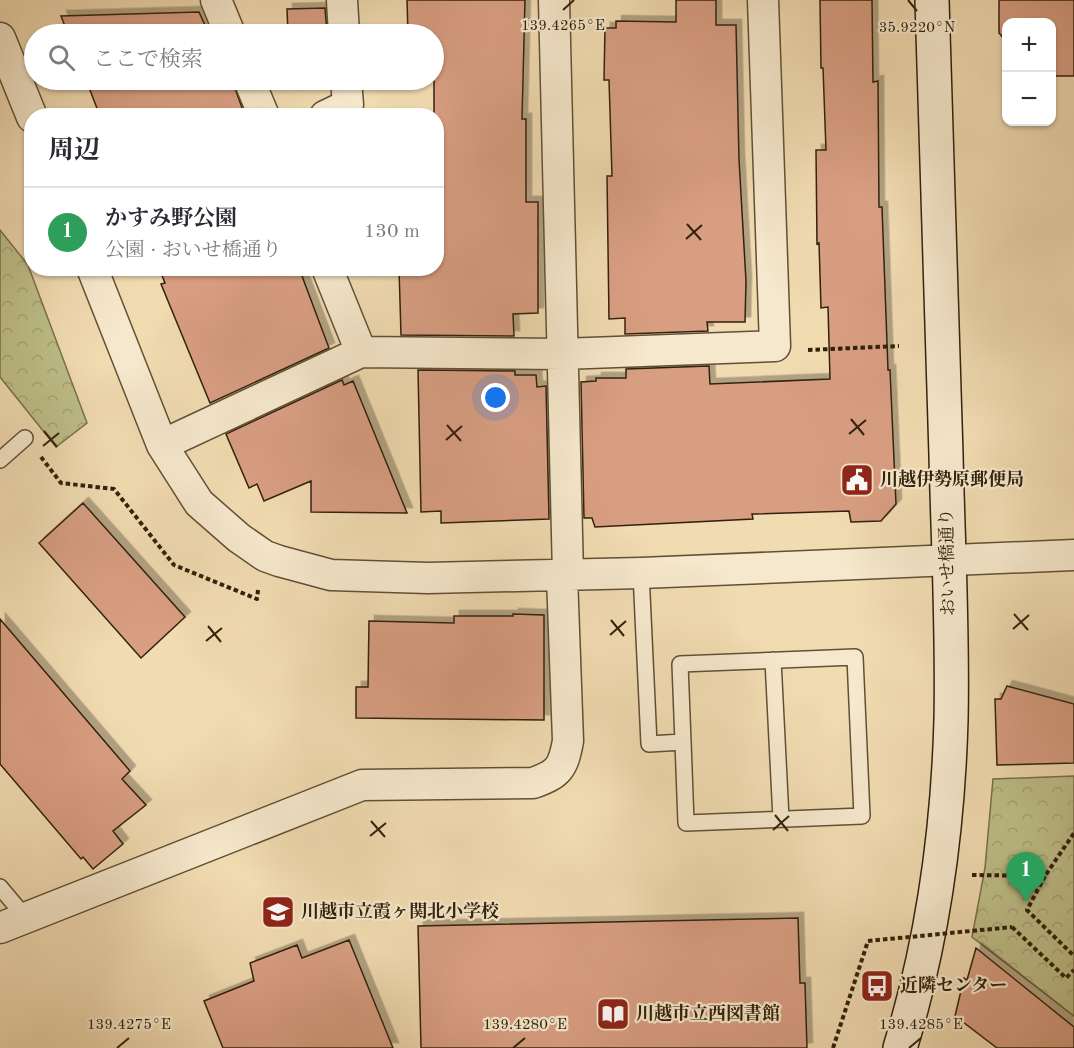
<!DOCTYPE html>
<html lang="ja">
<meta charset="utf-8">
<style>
:root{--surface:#fff;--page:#f7f7f7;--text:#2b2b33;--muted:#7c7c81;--line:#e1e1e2;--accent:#d93025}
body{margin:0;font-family:"Old Standard TT","Noto Serif JP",serif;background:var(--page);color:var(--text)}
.controls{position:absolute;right:18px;top:18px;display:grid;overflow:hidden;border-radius:12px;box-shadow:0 2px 4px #0004}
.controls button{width:54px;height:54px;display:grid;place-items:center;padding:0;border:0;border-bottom:2px solid var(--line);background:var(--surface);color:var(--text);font:30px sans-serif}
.you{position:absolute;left:496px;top:398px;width:21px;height:21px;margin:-15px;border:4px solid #fff;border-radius:50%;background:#1a73e8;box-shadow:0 0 0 9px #1a73e833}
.badge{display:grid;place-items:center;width:39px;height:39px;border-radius:50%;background:var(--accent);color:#fff;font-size:20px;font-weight:700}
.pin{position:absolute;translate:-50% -50px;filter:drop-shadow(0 2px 3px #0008)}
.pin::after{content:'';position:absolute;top:32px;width:21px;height:18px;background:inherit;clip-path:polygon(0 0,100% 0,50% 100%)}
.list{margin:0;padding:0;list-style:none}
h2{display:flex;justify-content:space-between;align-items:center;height:78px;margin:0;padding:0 24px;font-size:26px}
h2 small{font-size:20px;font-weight:400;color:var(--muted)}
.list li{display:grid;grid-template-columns:39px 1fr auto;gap:18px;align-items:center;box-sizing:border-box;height:90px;padding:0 24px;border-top:2px solid var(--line)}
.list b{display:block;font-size:22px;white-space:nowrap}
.list p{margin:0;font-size:20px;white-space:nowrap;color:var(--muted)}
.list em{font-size:20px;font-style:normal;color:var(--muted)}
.icon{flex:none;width:33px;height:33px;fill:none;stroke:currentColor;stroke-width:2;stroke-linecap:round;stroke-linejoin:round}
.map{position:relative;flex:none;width:1074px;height:1048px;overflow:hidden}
.search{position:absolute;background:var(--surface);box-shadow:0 2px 4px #0004;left:24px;top:24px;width:420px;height:66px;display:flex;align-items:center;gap:15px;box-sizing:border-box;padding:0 21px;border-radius:33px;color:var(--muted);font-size:22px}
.panel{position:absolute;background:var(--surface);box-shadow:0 2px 4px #0004;left:24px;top:108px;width:420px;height:168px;border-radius:24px}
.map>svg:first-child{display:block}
</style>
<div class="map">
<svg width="1074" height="1048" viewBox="0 0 1074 1048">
<defs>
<pattern id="park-crowns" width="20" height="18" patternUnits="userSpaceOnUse" patternTransform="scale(1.5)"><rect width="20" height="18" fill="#bebf89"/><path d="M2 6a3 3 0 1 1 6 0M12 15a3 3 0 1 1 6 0" fill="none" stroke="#a4a475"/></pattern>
<filter id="shadow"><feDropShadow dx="5.5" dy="-5.5" stdDeviation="0" flood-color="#0004"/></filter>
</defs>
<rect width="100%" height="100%" fill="#f1dbb1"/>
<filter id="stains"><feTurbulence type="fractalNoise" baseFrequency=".00333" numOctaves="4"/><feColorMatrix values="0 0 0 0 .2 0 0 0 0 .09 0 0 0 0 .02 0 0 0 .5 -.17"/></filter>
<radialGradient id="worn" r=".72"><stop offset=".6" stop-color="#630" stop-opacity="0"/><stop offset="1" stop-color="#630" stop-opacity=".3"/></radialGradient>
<!-- park -->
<path fill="url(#park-crowns)" stroke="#78704a" stroke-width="1.5" d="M 0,230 L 28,265 L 87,423 L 56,447 L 0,377 Z
M 1074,776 L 1074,1016 L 972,937 L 985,868 L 993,779 Z"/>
<!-- building -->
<path fill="#d89e82" stroke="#31210c" stroke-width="1.5" filter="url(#shadow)" d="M 407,0 L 525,0 L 522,119 L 526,119 L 526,202 L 538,202 L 538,313 L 513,314 L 514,336 L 401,335 L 399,268 L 436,268 L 436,116 L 434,116 L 434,34 L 408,34 Z
M 676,0 L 716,0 L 716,25 L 736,25 L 739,159 L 746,281 L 745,322 L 707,322 L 708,331 L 625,334 L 625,318 L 609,319 L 607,176 L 612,176 L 609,80 L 604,80 L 605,28 L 616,28 L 616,21 L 676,22 Z
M 820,0 L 872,0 L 873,82 L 878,81 L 879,207 L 882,207 L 888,370 L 890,370 L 896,504 L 881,521 L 851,522 L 849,511 L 752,514 L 753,519 L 595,527 L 592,518 L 584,518 L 581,382 L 596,381 L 596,378 L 626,378 L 626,369 L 709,366 L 710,384 L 830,379 L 828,307 L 821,308 L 819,243 L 817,244 L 816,150 L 826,150 L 823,68 L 821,68 Z
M 999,0 L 1074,0 L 1074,76 L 1052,76 L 1052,22 L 1006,22 L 1006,41 L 999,33 Z
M 325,8 L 327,34 L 288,34 L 287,9 Z
M 199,12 L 209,34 L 68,34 L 61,16 Z
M 86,80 L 232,80 L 245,116 L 100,116 Z
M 289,80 L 329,80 L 329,83 L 289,84 Z
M 159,268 L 299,268 L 329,348 L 210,403 L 161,284 L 165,283 Z
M 418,370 L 515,371 L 515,375 L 536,375 L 537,387 L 546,386 L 549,519 L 441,523 L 441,511 L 421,512 Z
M 342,380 L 344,385 L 353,381 L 407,513 L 311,512 L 311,481 L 264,501 L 257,484 L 249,488 L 226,434 Z
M 83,503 L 185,617 L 141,658 L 39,543 Z
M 513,614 L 544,615 L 544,720 L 356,718 L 356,687 L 368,687 L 369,621 L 454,623 L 454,616 L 513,616 Z
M 0,619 L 130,771 L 122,779 L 146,805 L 113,831 L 123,844 L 93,869 L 83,857 L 81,859 L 0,764 Z
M 1007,686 L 1074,704 L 1074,763 L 997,765 L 995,699 L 1001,699 Z
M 798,918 L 800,983 L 805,983 L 807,1048 L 421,1048 L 418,926 Z
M 349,940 L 393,1048 L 223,1048 L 204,1001 L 254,981 L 250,963 L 297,945 L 302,958 Z
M 976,948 L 1074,1027 L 1074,1048 L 997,1048 L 955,1016 L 964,978 L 967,980 Z"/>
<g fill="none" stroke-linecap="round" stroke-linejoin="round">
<defs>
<path id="lane" d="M 0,460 L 25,438
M 641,573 L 649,744 L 683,742 L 680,664 L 855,657 L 862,816 L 686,823 L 683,742
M 773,660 L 781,819
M 0,887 L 26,918"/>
<path id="street" d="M 216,0 L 230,34
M 342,0 L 344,34
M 554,0 L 568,575
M 0,38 L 32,117
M 249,80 L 264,116
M 325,116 L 348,105 L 346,80
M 92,268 L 162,445 L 199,503 L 239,538 L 265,556 L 279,561 L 331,575 L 428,578 L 641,573 L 1074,555
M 327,268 L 361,352
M 162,445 L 361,352 L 562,354 L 775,346 L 763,0
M 0,928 L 362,785 L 533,783 C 559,774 563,768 568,741 L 562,576"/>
<path id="secondary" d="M 900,1048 C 932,944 948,829 951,720 C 953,632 948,543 946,455 C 941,303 937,152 932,0"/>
</defs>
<!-- lane casing -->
<use href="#lane" stroke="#615035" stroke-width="18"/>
<!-- street casing -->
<use href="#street" stroke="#615035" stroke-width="33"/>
<!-- secondary casing -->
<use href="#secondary" stroke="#31210c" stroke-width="36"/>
<!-- path -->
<path stroke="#31210c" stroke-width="4" stroke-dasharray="4.5 3" stroke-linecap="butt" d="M 808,350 L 899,346
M 41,457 L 61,483 L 114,489 L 174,565 L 257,599 L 258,590
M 972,875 L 1045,876 L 1074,833
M 1045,876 L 1027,910 L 1074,956
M 1012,927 L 1066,978 L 1074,970
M 833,1048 L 868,941"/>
<!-- lane -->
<use href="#lane" stroke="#f6e8cc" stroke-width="15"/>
<!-- street -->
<use href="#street" stroke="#f6e8cc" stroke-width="30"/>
<!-- secondary -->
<use href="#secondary" stroke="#f6e8cc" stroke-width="33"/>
<!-- path-bridge -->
<path stroke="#31210c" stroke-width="4" stroke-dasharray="4.5 3" stroke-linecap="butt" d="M 868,941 L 1012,927"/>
</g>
<!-- ticks -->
<path fill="none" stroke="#31210c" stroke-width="2" d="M 908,0 L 917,11M 563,10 L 574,0M 687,224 L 701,240M 686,239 L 702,225M 851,419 L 864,435M 447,425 L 461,441M 44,431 L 57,447M 849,434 L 866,420M 446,440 L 462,426M 43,446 L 59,433M 1014,614 L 1028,630M 611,620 L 624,636M 208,626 L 221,642M 1013,629 L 1029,615M 610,635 L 626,621M 206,641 L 222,628M 775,815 L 788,831M 371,821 L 385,837M 773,830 L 789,816M 370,836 L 386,823M 117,1048 L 129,1038M 513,1048 L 525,1038M 909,1048 L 921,1038"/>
<!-- icons -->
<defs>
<symbol id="civic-square" viewBox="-11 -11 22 22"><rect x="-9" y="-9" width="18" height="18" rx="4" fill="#8f2418" stroke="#f6e8cc"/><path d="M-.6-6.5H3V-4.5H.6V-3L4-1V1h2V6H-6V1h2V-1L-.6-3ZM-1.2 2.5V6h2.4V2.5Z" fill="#fff"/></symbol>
<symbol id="school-square" viewBox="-11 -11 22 22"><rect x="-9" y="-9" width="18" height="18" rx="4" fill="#8f2418" stroke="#f6e8cc"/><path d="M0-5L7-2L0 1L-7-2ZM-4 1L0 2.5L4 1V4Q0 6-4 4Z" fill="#fff"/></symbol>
<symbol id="bus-square" viewBox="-11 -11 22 22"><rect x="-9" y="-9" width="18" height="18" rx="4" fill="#8f2418" stroke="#f6e8cc"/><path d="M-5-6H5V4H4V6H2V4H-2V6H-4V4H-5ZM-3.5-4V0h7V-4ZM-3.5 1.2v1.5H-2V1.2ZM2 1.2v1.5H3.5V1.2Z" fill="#fff"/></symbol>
<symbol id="library-square" viewBox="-11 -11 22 22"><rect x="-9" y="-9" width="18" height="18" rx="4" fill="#8f2418" stroke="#f6e8cc"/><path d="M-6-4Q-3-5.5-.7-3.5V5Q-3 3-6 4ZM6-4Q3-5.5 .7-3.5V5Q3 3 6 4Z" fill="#fff"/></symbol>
</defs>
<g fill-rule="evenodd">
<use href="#civic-square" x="838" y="461" width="38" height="38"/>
<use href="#school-square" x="259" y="893" width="38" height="38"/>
<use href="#bus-square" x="858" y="967" width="38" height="38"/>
<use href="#library-square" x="594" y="995" width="38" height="38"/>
</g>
<g text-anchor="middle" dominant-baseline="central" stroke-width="4.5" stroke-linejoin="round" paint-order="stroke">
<!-- poi labels -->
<g font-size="18" font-weight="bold" fill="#31210c" stroke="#f6e8cc" text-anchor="start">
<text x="880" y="480">川越伊勢原郵便局</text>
<text x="301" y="912">川越市立霞ヶ関北小学校</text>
<text x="900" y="986">近隣センター</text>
<text x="636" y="1014">川越市立西図書館</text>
</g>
<!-- street labels -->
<g font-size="18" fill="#31210c" stroke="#f6e8cc">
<text transform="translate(948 562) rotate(-91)">おいせ橋通り</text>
</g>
</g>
<g font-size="15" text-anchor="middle" fill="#31210c" stroke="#f6e8cc" stroke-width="4.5" stroke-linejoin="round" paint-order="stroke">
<text x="563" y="30">139.4265°E</text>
<text x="917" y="32">35.9220°N</text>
<text x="129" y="1029">139.4275°E</text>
<text x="525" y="1029">139.4280°E</text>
<text x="921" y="1029">139.4285°E</text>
</g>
<rect width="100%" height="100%" filter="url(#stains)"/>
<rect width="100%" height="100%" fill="url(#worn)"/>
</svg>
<div class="controls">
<button>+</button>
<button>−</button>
</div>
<div class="you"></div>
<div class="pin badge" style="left:1026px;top:902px;background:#2e9e5b">1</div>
<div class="search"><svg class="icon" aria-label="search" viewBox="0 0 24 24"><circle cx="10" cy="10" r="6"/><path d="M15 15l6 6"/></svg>ここで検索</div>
<section class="panel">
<h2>周辺<small></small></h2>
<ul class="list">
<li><span class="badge" style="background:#2e9e5b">1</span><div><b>かすみ野公園</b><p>公園 · おいせ橋通り</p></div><em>130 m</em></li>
</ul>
</section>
</div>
